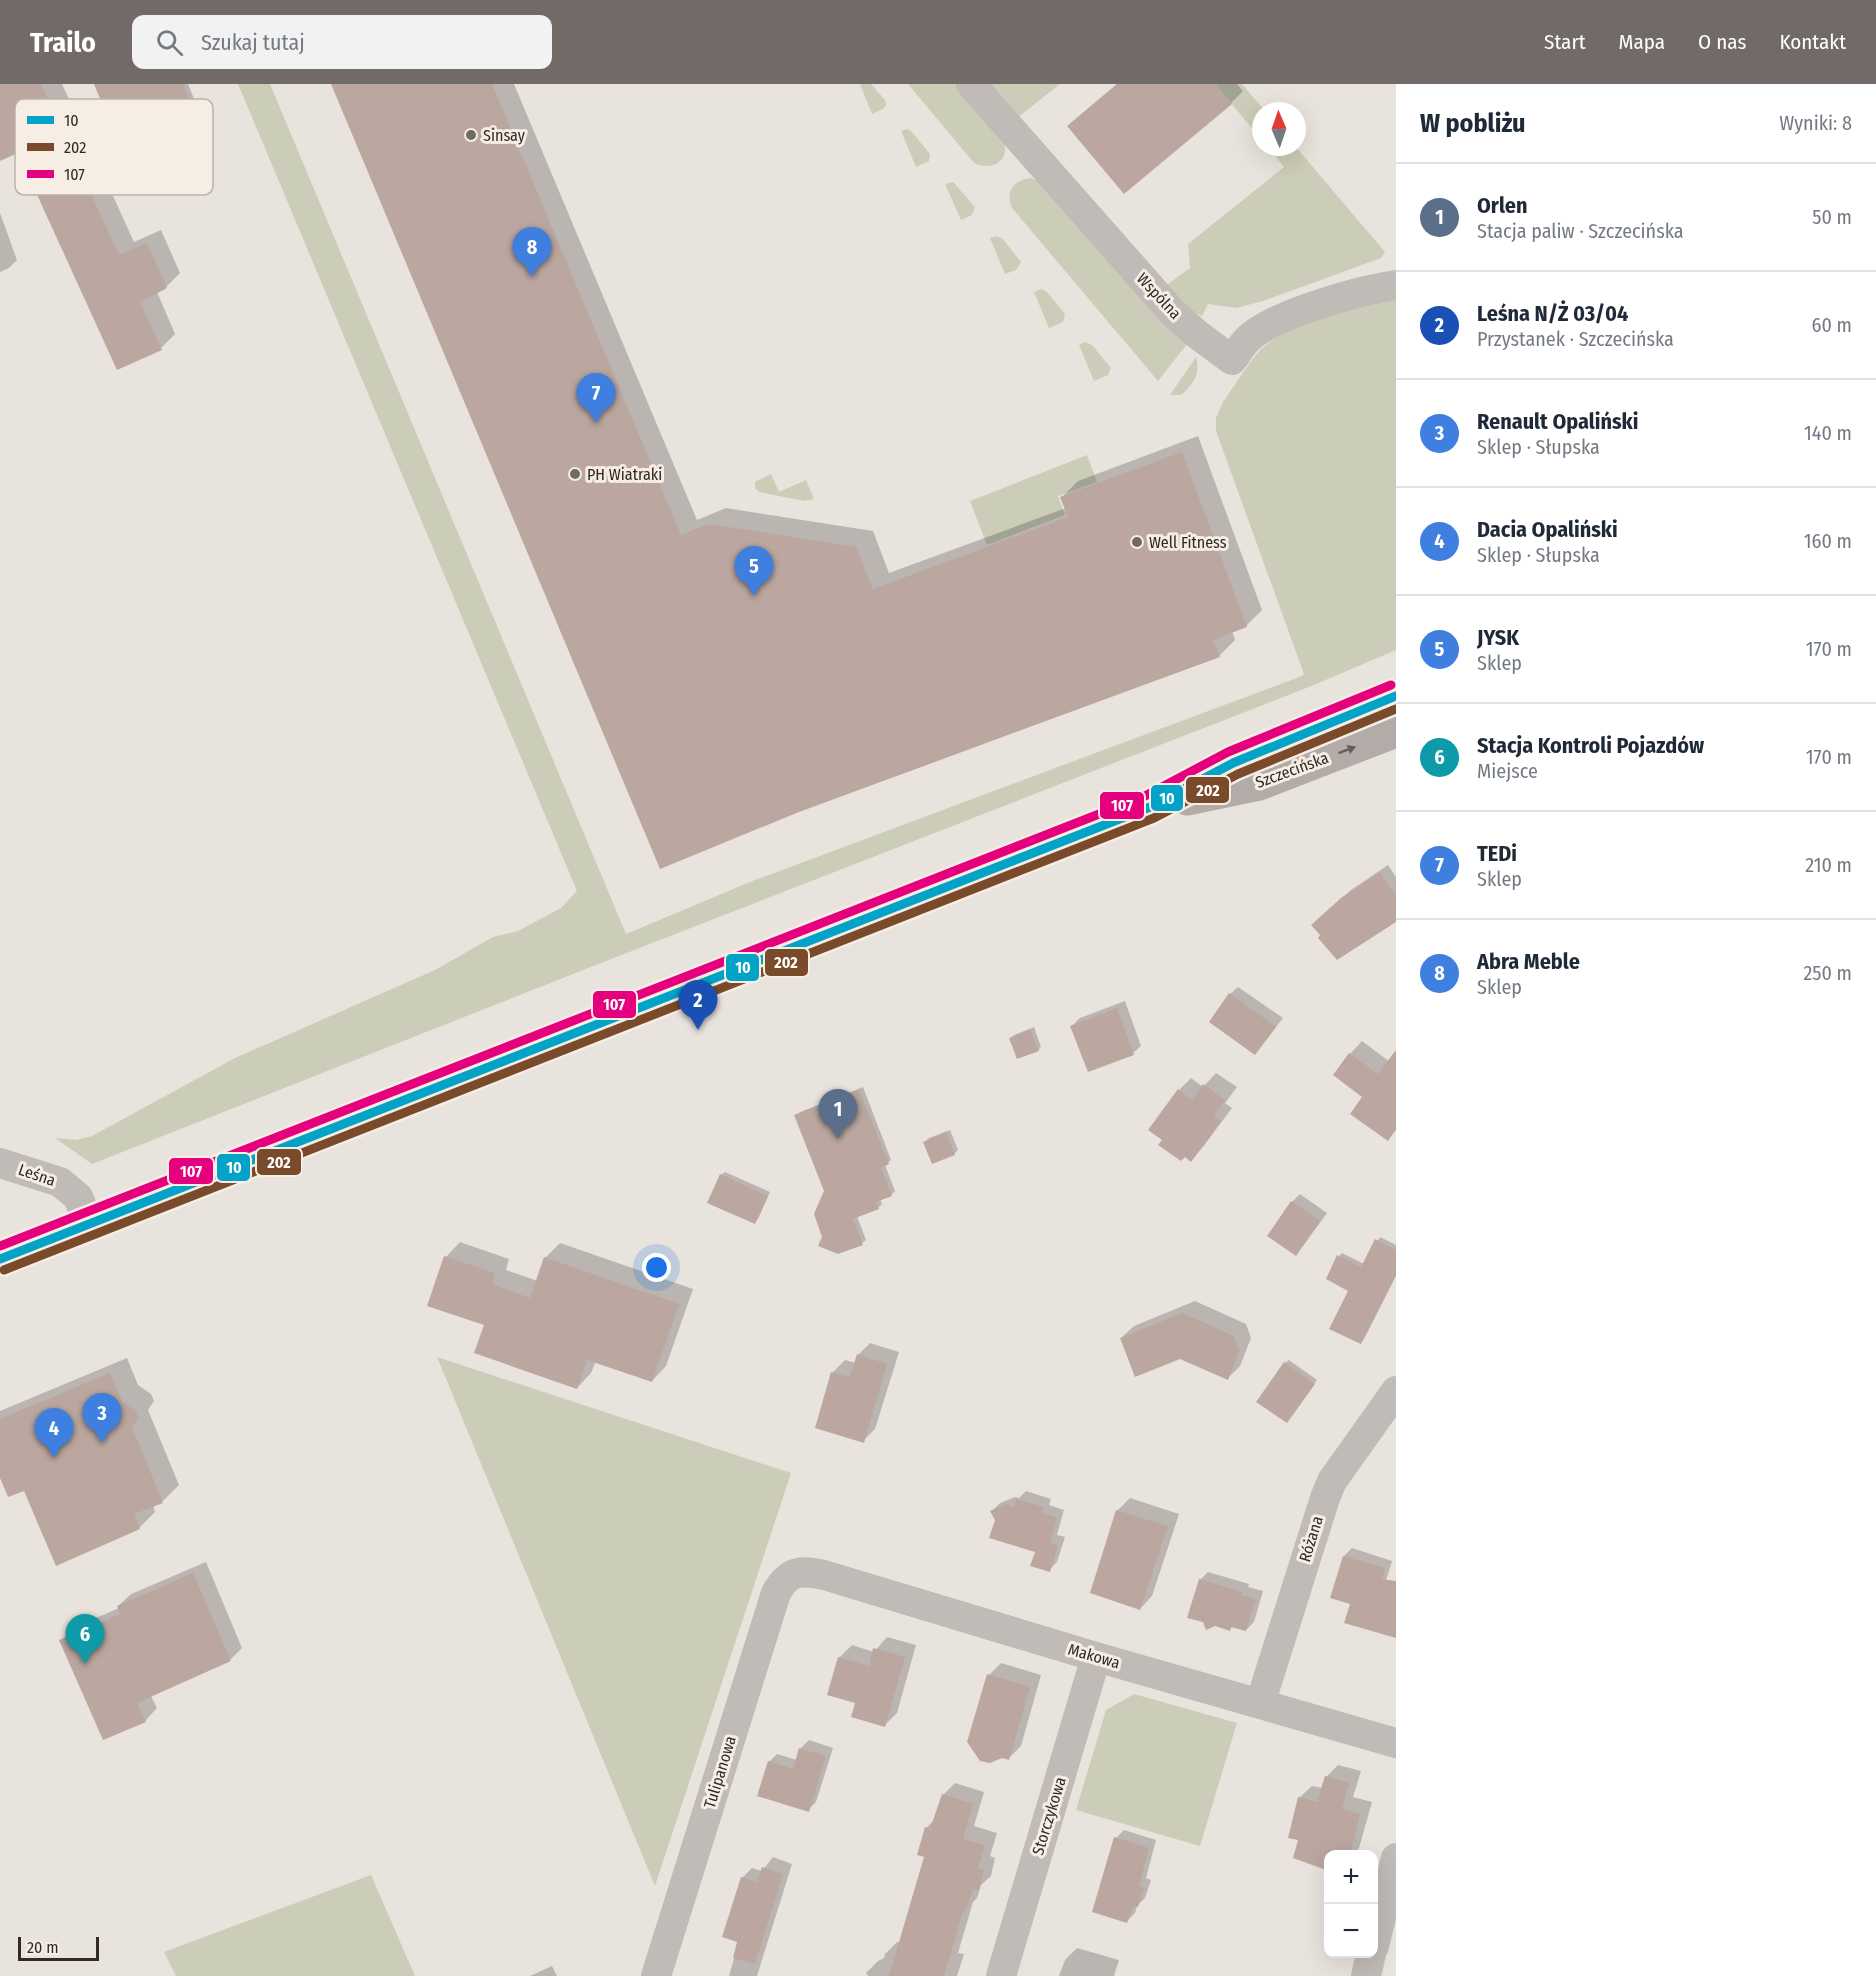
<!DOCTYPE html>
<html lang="pl">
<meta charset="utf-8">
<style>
:root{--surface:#fff;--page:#f2f2f3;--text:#1f2937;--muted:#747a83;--line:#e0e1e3;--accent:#716a66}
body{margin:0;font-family:"Fira Sans Condensed",sans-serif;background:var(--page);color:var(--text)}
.controls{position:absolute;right:18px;bottom:18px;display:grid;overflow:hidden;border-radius:12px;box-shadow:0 6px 24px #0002}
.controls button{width:54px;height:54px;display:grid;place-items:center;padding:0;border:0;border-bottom:2px solid var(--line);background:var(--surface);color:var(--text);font:30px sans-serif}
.compass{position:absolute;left:1252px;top:18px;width:54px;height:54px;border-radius:50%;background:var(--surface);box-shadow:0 6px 24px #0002;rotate:358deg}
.scale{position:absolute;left:18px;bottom:15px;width:81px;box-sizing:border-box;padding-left:6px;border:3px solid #312926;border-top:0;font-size:16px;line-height:21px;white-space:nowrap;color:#312926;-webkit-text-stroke:4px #f6ede4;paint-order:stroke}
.you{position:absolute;left:657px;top:1184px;width:21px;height:21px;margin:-15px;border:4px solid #fff;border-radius:50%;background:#1a73e8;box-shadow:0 0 0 9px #1a73e833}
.badge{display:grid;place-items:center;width:39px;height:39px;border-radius:50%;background:var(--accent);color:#fff;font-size:20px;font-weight:700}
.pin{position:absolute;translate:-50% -50px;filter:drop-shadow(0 2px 3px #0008)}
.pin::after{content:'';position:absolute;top:32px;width:21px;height:18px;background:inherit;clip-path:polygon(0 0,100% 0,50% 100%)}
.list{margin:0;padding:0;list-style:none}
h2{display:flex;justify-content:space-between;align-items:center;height:78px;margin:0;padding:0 24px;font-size:26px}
h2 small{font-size:20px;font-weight:400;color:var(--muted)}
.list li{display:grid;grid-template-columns:39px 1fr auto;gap:18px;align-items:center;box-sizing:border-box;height:108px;padding:0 24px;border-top:2px solid var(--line)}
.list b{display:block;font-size:22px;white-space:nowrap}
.list p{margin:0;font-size:20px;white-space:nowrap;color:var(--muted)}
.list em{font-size:20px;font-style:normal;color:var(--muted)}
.icon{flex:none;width:33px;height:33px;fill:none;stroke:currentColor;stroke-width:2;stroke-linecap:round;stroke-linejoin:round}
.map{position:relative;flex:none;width:1396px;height:1892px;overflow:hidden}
header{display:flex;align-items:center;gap:36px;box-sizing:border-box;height:84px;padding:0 30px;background:var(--accent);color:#fff}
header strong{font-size:28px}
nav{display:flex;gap:33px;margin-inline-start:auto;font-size:21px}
.search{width:420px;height:54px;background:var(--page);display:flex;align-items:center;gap:15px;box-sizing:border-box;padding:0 21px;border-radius:12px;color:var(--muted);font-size:22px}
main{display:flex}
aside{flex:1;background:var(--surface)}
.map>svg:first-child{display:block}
</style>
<header>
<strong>Trailo</strong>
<div class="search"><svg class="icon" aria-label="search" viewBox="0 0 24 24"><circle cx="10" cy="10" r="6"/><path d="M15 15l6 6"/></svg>Szukaj tutaj</div>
<nav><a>Start</a><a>Mapa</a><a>O nas</a><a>Kontakt</a></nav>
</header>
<main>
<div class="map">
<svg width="1396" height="1892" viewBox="0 0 1396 1892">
<rect width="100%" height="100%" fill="#e9e3dd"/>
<!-- green -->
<path fill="#cbcdb8" d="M 238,0 L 270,0 L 626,850 L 755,796 L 1302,592 L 1304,590 L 1216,347 L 1216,334 L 1223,318 C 1234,303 1252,272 1265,262 C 1301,231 1352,224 1396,214 L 1396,566 L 1309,603 L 606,877 L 92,1080 L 55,1054 L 76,1056 L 92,1052 L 235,974 L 435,886 L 493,853 L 518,847 L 561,824 L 577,807 Z
M 860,0 L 871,0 L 885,16 L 886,21 L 883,25 L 872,30 Z
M 908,0 L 955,0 C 967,13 1004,48 1005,64 C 1006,81 987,86 974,79 Z
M 989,0 L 1060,0 L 1016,35 Z
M 1215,0 L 1242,0 L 1265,27 L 1261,27 L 1261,55 Z
M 907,45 L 912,48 L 930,70 L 929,77 L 916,83 L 901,47 Z
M 1268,63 L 1296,63 L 1385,168 L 1381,174 L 1266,216 L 1237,224 L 1208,220 L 1202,232 L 1182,222 L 1164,203 L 1190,184 L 1188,160 L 1284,83 Z
M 1030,94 L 1038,96 L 1187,260 L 1158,297 L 1012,124 C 1005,107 1014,96 1030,94 Z
M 953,98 L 975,123 L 972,131 L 961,136 L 945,100 Z
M 995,152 L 1002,154 L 1021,178 L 1016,186 L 1005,190 L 990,154 Z
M 1042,205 L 1047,208 L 1065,230 L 1063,238 L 1049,244 L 1034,208 Z
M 1085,258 L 1092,261 L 1111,284 L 1108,291 L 1094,297 L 1079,261 Z
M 1196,273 C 1201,289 1193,301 1181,311 L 1170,311 Z
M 1087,371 L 1097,398 L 1058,412 L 1065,431 L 987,461 L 970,417 Z
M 771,390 L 779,408 L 806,396 L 814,415 L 804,417 L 759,408 L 755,404 L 755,398 Z
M 437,1273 L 791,1389 L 655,1802 Z
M 1134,1610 L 1237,1639 L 1200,1762 L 1076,1726 L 1106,1626 Z
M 371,1791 L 415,1892 L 176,1892 L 164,1868 Z"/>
<!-- shadow -->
<path fill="#0003" d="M 0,0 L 62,0 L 134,158 L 161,146 L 180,189 L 166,203 L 157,208 L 175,250 L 161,264 L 19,67 L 0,76 Z
M 95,0 L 188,0 L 204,39 L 200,42 L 126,74 Z
M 333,0 L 514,0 L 697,436 L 726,424 L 873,447 L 889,489 L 1066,424 L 1062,413 L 1078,397 L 1198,352 L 1262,526 L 1246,542 L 1232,547 L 1235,556 L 1219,572 L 798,726 Z
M 1117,0 L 1237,0 L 1243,7 L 1231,19 L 1069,42 Z
M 0,129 L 17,176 L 9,184 L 0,188 Z
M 1388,781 L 1396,793 L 1396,836 L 1338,874 L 1322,851 L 1321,833 L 1351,806 Z
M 1238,903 L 1283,934 L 1255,970 L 1230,910 Z
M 1125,917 L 1141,962 L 1133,969 L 1089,986 L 1072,942 L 1080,934 Z
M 1034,943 L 1041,963 L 1038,966 L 1011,954 L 1014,951 Z
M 1362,957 L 1390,978 L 1396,972 L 1396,1046 L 1388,1055 L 1364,1013 L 1335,991 L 1350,970 Z
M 1216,989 L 1237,1003 L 1225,1019 L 1232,1024 L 1203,1063 L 1191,1076 L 1179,1006 L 1191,994 L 1203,1003 Z
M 863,1003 L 891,1076 L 885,1081 L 895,1107 L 891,1111 L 880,1115 L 882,1120 L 878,1124 L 857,1132 L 866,1156 L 862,1159 L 824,1153 L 826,1107 L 796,1032 L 800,1028 Z
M 950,1046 L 958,1066 L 954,1070 L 925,1058 L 929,1054 Z
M 725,1088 L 770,1108 L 758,1135 L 755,1138 L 721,1091 Z
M 1300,1110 L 1327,1129 L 1303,1162 L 1295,1170 L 1269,1151 L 1292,1118 Z
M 1380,1153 L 1396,1161 L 1396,1192 L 1364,1255 L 1360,1259 L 1350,1206 L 1339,1172 L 1342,1169 L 1364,1180 Z
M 460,1158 L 509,1175 L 506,1186 L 538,1197 L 545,1174 L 560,1159 L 693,1205 L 666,1282 L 652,1297 L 596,1277 L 591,1289 L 577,1304 L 485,1240 L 446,1173 Z
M 1195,1217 L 1246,1240 L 1251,1254 L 1240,1282 L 1228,1294 L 1180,1274 L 1121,1254 L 1134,1242 Z
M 870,1259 L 899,1268 L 875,1345 L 863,1357 L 817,1343 L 833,1288 L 845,1276 L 856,1279 L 858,1271 Z
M 127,1274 L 138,1301 L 151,1310 L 154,1317 L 148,1326 L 179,1401 L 163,1417 L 153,1421 L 155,1428 L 139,1444 L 25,1406 L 0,1390 L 0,1327 Z
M 1289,1276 L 1317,1296 L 1290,1334 L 1285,1279 Z
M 1026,1407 L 1051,1415 L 1049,1421 L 1064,1426 L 1057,1451 L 1065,1453 L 1057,1478 L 1049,1486 L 1036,1467 L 996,1435 L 992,1427 L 1000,1419 L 1015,1413 L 1019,1414 Z
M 1130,1414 L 1179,1430 L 1152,1512 L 1140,1525 L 1117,1427 Z
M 1352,1464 L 1392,1477 L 1374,1536 L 1352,1519 L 1344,1472 Z
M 206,1478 L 242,1564 L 230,1576 L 151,1612 L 157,1624 L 145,1637 L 61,1557 L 73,1544 L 119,1524 L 118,1522 L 131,1510 Z
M 1208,1488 L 1249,1500 L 1248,1503 L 1263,1507 L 1254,1538 L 1246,1546 L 1233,1542 L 1230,1545 L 1200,1496 Z
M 887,1553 L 916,1561 L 897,1629 L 885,1641 L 857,1618 L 839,1574 L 852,1561 L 874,1568 Z
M 1001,1579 L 1041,1591 L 1021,1662 L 1009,1674 L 989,1591 Z
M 809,1656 L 833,1664 L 816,1718 L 808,1726 L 769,1678 L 777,1670 L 797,1676 L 801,1664 Z
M 1338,1681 L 1361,1687 L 1353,1713 L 1372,1718 L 1359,1764 L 1353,1770 L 1328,1770 L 1300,1755 L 1299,1714 L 1312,1702 L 1322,1704 L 1326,1693 Z
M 955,1699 L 984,1708 L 974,1742 L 997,1749 L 990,1772 L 995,1774 L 991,1792 L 981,1801 L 977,1814 L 973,1818 L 958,1869 L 964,1870 L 957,1892 L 868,1892 L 866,1889 L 878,1877 L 884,1874 L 885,1870 L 897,1858 L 900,1859 L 926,1772 L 926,1744 L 935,1735 L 943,1711 Z
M 1124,1746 L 1156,1756 L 1146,1794 L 1151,1796 L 1145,1814 L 1137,1822 L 1135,1829 L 1127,1837 L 1116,1754 Z
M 773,1773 L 792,1780 L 757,1892 L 729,1892 L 739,1857 L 742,1794 L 752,1784 L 762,1787 Z
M 1077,1864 L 1119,1876 L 1114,1892 L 1059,1892 L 1065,1876 Z
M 552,1882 L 557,1892 L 530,1892 Z"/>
<!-- building -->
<path fill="#bba7a0" d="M 0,0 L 41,0 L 119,171 L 147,159 L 167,204 L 140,218 L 162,266 L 117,286 L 18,69 L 0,77 Z
M 94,0 L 183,0 L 201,44 L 125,76 Z
M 331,0 L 492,0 L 681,451 L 709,440 L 856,463 L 873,505 L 1068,433 L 1060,413 L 1182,368 L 1247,543 L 1213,556 L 1220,573 L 799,728 L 660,785 Z
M 1117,0 L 1215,0 L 1232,20 L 1124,110 L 1067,42 Z
M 1380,788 L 1396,812 L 1396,838 L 1337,876 L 1318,854 L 1320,851 L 1311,841 L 1341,814 Z
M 1229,909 L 1276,943 L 1255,971 L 1209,938 Z
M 1117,924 L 1134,971 L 1088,988 L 1070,942 Z
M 1030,946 L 1039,967 L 1017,975 L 1009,954 Z
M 1396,966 L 1396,1045 L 1388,1057 L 1350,1030 L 1362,1013 L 1333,991 L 1349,969 L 1378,990 Z
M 1203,1000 L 1225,1016 L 1214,1031 L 1221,1037 L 1191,1078 L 1185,1073 L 1181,1077 L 1158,1061 L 1162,1056 L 1148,1046 L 1178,1005 L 1192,1016 Z
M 859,1006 L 889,1080 L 881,1084 L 892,1112 L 876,1118 L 879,1125 L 853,1135 L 863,1161 L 838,1170 L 818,1162 L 822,1153 L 814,1130 L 824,1107 L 794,1031 Z
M 946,1048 L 955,1071 L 932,1080 L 923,1058 Z
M 720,1090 L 768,1112 L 755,1140 L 707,1119 Z
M 1291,1117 L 1320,1137 L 1296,1172 L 1267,1152 Z
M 1375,1155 L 1396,1166 L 1396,1191 L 1361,1260 L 1329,1245 L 1348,1207 L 1326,1195 L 1337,1171 L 1361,1183 Z
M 444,1172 L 495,1189 L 492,1200 L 530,1214 L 544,1173 L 679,1220 L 652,1298 L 587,1276 L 577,1305 L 474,1269 L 484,1241 L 427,1222 Z
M 1182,1229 L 1234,1252 L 1239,1267 L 1228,1296 L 1180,1275 L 1135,1293 L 1120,1254 Z
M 857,1270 L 887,1280 L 864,1359 L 815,1344 L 831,1288 L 850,1293 Z
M 1284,1278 L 1315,1300 L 1287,1339 L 1256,1318 Z
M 110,1289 L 122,1318 L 135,1326 L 139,1334 L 132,1343 L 163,1419 L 134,1430 L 140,1445 L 56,1482 L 24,1407 L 8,1413 L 0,1394 L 0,1335 Z
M 1016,1415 L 1044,1423 L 1042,1429 L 1057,1433 L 1050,1459 L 1058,1461 L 1050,1488 L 1030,1482 L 1035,1468 L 989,1454 L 995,1436 L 990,1427 L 1006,1420 L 1014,1423 Z
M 1116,1426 L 1168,1442 L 1140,1526 L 1090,1509 Z
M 1343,1472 L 1385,1484 L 1382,1495 L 1396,1497 L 1396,1554 L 1344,1539 L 1350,1520 L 1330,1514 Z
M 193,1489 L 231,1577 L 137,1619 L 146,1638 L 103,1656 L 59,1556 L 120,1530 L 117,1522 Z
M 1199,1495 L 1242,1508 L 1241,1511 L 1256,1515 L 1246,1547 L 1231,1543 L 1230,1547 L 1215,1542 L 1206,1546 L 1203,1538 L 1187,1534 Z
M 873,1564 L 905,1573 L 885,1643 L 851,1633 L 855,1619 L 827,1611 L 838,1573 L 869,1582 Z
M 987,1590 L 1030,1603 L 1009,1676 L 1002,1674 L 990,1679 L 980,1677 L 967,1658 Z
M 799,1664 L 826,1672 L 809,1728 L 757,1712 L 768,1677 L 793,1685 Z
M 1325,1692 L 1349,1699 L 1342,1725 L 1360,1730 L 1350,1770 L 1329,1770 L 1329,1787 L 1293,1774 L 1298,1756 L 1288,1754 L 1298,1713 L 1317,1718 Z
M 942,1710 L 973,1720 L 963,1755 L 985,1761 L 978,1784 L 984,1786 L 979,1806 L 973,1805 L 965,1828 L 963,1827 L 944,1892 L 889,1892 L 924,1773 L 917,1771 L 925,1743 L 930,1745 Z
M 1114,1753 L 1149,1764 L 1139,1802 L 1144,1804 L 1138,1823 L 1133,1822 L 1127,1839 L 1092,1828 Z
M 762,1783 L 783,1790 L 755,1880 L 733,1874 L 737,1858 L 722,1853 L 741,1793 L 757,1798 Z"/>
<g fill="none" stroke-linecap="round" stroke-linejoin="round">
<!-- minor -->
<path stroke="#c1bbb7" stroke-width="30" d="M 971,0 L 1173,229 L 1198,251 L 1232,276 C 1237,270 1241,262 1246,257 C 1270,231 1360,206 1396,201
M 0,1079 L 60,1098 L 78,1113 L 89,1140
M 1260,1620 L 1325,1414 L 1332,1397 L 1396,1307
M 1374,1862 L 1396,1774
M 656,1892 L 776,1509 C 789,1486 800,1486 824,1491 L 1096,1573 L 1396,1659
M 1001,1892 L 1096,1573
M 1366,1892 L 1371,1870"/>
<!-- secondary -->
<path stroke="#b2aba7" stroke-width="33" d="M 1187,715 L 1259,700 L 1396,647
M 0,1175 L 1150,723 L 1233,679 L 1396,612"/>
<defs>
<path id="bus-1" d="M 0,1175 L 1150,723 L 1233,679 L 1396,612"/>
<path id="bus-2" d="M 4,1186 L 1154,734 L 1238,690 L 1396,625"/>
<path id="bus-3" d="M 0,1162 L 1145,712 L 1228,668 L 1391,601"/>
</defs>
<!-- bus-1 casing -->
<use href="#bus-1" stroke="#f6ede4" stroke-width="14"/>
<!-- bus-2 casing -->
<use href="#bus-2" stroke="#f6ede4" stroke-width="14"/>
<!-- bus-3 casing -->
<use href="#bus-3" stroke="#f6ede4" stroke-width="14"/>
<!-- bus-1 -->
<use href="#bus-1" stroke="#02a3c6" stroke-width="9"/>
<!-- bus-2 -->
<use href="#bus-2" stroke="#7a4b2a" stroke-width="9"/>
<!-- bus-3 -->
<use href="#bus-3" stroke="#e5007d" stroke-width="9"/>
</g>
<!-- one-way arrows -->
<defs><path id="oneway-solid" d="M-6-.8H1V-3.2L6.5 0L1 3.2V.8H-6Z" transform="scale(1.5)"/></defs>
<use fill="#655d5a" href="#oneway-solid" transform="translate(1347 666) rotate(-21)"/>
<!-- markers -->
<g fill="#716a66" stroke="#f6ede4" stroke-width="2">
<circle cx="471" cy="51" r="6"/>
<circle cx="575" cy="390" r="6"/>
<circle cx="1137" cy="458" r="6"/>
</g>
<g text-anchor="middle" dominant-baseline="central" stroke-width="6" stroke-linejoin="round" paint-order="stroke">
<!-- poi labels -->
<g font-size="16" fill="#312926" stroke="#f6ede4" text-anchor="start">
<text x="483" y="51">Sinsay</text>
<text x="587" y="390">PH Wiatraki</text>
<text x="1149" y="458">Well Fitness</text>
</g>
<!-- street labels -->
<g font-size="16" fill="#312926" stroke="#f6ede4">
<text transform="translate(1159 212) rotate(47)">Wspólna</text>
<text transform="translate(1292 686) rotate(-20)">Szczecińska</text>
<text transform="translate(37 1091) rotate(19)">Leśna</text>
<text transform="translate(1311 1455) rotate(-73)">Różana</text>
<text transform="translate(1094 1572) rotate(16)">Makowa</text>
<text transform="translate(720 1688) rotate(-73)">Tulipanowa</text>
<text transform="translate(1049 1732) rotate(-73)">Storczykowa</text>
</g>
</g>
<!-- legend -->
<rect x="15" y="15" width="198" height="96" rx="9" fill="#f6ede4" stroke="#bbb2ab" stroke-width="1.5"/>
<rect x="27" y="32" width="27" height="8" fill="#02a3c6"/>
<rect x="27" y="59" width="27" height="8" fill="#7a4b2a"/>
<rect x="27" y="86" width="27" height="8" fill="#e5007d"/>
<g font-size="16" fill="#312926">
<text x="64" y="42">10</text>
<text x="64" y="69">202</text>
<text x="64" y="96">107</text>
</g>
<g stroke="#f6ede4" stroke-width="2">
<rect x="1185" y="692" width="45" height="28" rx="6" fill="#7a4b2a"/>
<rect x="1150" y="700" width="34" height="28" rx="6" fill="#02a3c6"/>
<rect x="1099" y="707" width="46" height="29" rx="6" fill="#e5007d"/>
<rect x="764" y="864" width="45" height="29" rx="6" fill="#7a4b2a"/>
<rect x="725" y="869" width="35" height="29" rx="6" fill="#02a3c6"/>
<rect x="592" y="906" width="45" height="29" rx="6" fill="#e5007d"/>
<rect x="256" y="1064" width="46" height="28" rx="6" fill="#7a4b2a"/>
<rect x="216" y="1069" width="35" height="29" rx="6" fill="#02a3c6"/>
<rect x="168" y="1073" width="46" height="28" rx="6" fill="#e5007d"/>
</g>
<g font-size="16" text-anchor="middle" font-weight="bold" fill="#fff">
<text x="1208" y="712">202</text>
<text x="1167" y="720">10</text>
<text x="1122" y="727">107</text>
<text x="786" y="884">202</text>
<text x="743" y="889">10</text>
<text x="614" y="926">107</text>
<text x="279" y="1084">202</text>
<text x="234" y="1089">10</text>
<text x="191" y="1093">107</text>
</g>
</svg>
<div class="controls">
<button>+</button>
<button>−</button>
</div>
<svg class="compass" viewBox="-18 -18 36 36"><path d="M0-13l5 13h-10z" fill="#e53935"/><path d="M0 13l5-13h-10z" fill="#747a83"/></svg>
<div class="scale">20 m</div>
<div class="you"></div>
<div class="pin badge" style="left:838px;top:1055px;background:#5c6f8a">1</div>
<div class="pin badge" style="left:698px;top:946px;background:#1a4fb4">2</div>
<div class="pin badge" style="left:102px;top:1359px;background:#3f7fe0">3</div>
<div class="pin badge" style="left:54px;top:1374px;background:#3f7fe0">4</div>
<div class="pin badge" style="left:754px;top:512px;background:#3f7fe0">5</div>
<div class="pin badge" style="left:85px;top:1580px;background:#0f9aa8">6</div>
<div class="pin badge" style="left:596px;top:339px;background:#3f7fe0">7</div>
<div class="pin badge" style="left:532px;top:193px;background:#3f7fe0">8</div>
</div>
<aside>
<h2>W pobliżu<small>Wyniki: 8</small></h2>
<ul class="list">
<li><span class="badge" style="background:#5c6f8a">1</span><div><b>Orlen</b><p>Stacja paliw · Szczecińska</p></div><em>50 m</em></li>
<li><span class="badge" style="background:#1a4fb4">2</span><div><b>Leśna N/Ż 03/04</b><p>Przystanek · Szczecińska</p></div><em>60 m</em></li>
<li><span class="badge" style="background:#3f7fe0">3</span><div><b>Renault Opaliński</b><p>Sklep · Słupska</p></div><em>140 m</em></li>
<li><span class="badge" style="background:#3f7fe0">4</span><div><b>Dacia Opaliński</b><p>Sklep · Słupska</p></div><em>160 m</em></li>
<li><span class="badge" style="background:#3f7fe0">5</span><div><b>JYSK</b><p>Sklep</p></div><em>170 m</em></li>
<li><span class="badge" style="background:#0f9aa8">6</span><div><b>Stacja Kontroli Pojazdów</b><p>Miejsce</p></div><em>170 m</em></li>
<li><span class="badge" style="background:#3f7fe0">7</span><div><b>TEDi</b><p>Sklep</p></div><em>210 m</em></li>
<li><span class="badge" style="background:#3f7fe0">8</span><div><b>Abra Meble</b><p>Sklep</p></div><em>250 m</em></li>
</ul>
</aside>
</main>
